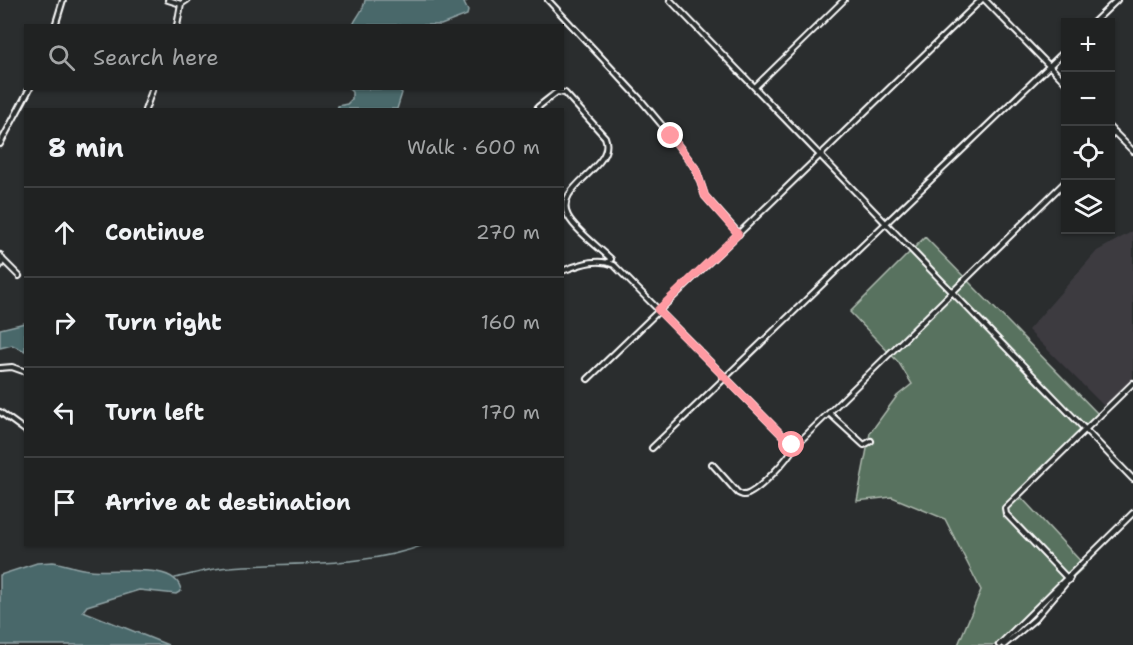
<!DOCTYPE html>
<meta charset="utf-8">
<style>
:root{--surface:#202222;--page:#282a2a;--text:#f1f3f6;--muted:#a2a4a5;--line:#3d3f40}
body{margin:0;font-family:"Shantell Sans",sans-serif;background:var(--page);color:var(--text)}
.controls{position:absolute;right:18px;top:18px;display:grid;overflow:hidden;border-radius:0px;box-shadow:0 2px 4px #0004}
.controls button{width:54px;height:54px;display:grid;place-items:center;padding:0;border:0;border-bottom:2px solid var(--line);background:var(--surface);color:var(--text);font:30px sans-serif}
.stop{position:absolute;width:18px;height:18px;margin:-14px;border:4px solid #ff9aa2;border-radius:50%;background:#fff}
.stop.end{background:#ff9aa2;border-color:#fff;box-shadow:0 2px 6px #0008}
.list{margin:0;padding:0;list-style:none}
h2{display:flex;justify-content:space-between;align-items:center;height:78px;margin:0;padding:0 24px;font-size:26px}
h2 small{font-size:20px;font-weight:400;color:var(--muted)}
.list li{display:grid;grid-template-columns:39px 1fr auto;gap:18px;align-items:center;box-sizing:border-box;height:90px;padding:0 24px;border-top:2px solid var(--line)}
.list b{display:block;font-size:22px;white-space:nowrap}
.list em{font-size:20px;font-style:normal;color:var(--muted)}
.icon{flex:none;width:33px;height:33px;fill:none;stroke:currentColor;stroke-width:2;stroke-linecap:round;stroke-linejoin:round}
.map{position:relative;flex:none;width:1133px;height:645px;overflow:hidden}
.search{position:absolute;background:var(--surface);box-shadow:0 2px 4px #0004;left:24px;top:24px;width:540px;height:66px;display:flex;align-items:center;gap:15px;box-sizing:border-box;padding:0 21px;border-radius:0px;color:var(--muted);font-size:22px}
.panel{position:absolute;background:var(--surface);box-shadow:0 2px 4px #0004;left:24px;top:108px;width:540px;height:438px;border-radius:0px}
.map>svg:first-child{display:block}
</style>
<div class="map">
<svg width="1133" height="645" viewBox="0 0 1133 645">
<rect width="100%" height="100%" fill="#2a2d2e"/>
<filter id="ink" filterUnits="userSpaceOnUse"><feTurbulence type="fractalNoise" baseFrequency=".0167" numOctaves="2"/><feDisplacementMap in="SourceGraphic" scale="12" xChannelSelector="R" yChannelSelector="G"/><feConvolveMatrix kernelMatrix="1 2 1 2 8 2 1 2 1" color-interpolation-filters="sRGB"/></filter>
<g filter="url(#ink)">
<!-- built -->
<path fill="#3d3b40" d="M 1133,231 L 1133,383 L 1107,409 L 1028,330 L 1097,251 Z"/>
<!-- green -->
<path fill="#59725e" stroke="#acb8ae" stroke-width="1.5" d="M 925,237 L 1101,417 L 1020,496 L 1085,566 L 1001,645 L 958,645 L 981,590 L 945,519 L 892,497 L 857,501 L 870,433 L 897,396 L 912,384 L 899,363 L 850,312 Z"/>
<!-- water -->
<path fill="#48676b" stroke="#91a4a6" stroke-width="1.5" d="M 365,0 L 468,0 L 464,3 L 468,11 L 467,15 L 441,25 L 353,25 C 357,15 364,11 365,0 Z
M 349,89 L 398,89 L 402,93 L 397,109 L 337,109 L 338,106 L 347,104 L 352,99 L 352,92 Z
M 25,323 L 25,351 L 12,345 L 0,348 L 0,329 Z
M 53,562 C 66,564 77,569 90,570 C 112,573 178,561 181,591 L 176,594 L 139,590 L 87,606 L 83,611 L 168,645 L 0,645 L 0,575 L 37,563 Z"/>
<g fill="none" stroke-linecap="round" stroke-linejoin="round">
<!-- stream -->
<path stroke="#91a4a6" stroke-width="1.5" d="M 175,578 C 193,574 212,568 230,567 C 293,562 366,568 426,544"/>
<defs>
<path id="street" d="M 168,0 L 181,4
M 548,0 L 640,99 L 671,136 L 696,169 L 705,196 L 739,234
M 670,0 L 1133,479
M 985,0 L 1066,83
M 1094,22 L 1117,0
M 55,26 L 63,0
M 177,26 L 181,4 L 187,0
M 755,87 L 844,0
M 538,107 L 557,92 L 565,93 L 605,137 C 617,168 552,186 568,216 C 576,231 599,247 611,259 L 608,262
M 145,110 L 153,88
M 1110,128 L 1133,151
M 1110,136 L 1115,132
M 0,144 L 30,88
M 0,255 L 3,260 L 19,276
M 0,266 L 3,260
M 562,271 C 579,265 597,257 614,265 L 794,447 L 1066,181
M 0,368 L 12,367 L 26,372
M 588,379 L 981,0
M 0,412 L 26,431
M 829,413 L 864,445 L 871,441
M 652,448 L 1066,50
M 712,464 L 738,493 C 743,495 743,496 748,494 C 760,489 788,459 794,447
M 1069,580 L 1006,514 L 1005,508 L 1133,383
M 999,645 L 1133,513
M 1004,645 L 1035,619 L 1070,578"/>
</defs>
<!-- street casing -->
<use href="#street" stroke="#fff" stroke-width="8"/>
<!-- street -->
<use href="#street" stroke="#2a2d2e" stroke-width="4"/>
</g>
</g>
<g fill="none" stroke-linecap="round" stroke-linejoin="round" filter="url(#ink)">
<!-- route -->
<path stroke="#ff9aa2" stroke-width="8" d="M 671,136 L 696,169 L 705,196 L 738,234 L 658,310 L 792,445"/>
</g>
</svg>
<div class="controls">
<button>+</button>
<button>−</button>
<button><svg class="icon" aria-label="locate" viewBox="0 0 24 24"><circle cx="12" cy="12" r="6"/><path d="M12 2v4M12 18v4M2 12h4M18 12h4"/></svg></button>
<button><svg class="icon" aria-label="layers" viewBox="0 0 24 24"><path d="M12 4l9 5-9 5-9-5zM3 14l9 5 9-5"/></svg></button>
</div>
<div class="stop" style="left:792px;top:445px"></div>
<div class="stop end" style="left:671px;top:136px"></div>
<div class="search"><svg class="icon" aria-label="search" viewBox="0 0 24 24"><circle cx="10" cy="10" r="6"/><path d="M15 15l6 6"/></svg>Search here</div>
<section class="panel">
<h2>8 min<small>Walk · 600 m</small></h2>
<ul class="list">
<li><svg class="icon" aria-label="ahead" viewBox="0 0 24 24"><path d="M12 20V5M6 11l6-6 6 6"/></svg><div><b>Continue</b></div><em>270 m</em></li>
<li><svg class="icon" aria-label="right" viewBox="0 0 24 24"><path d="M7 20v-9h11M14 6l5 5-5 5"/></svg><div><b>Turn right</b></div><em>160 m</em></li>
<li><svg class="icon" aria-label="left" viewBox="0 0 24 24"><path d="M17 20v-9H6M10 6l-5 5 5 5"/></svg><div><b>Turn left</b></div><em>170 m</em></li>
<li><svg class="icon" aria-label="arrive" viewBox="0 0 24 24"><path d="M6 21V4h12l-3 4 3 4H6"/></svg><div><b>Arrive at destination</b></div></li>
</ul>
</section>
</div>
